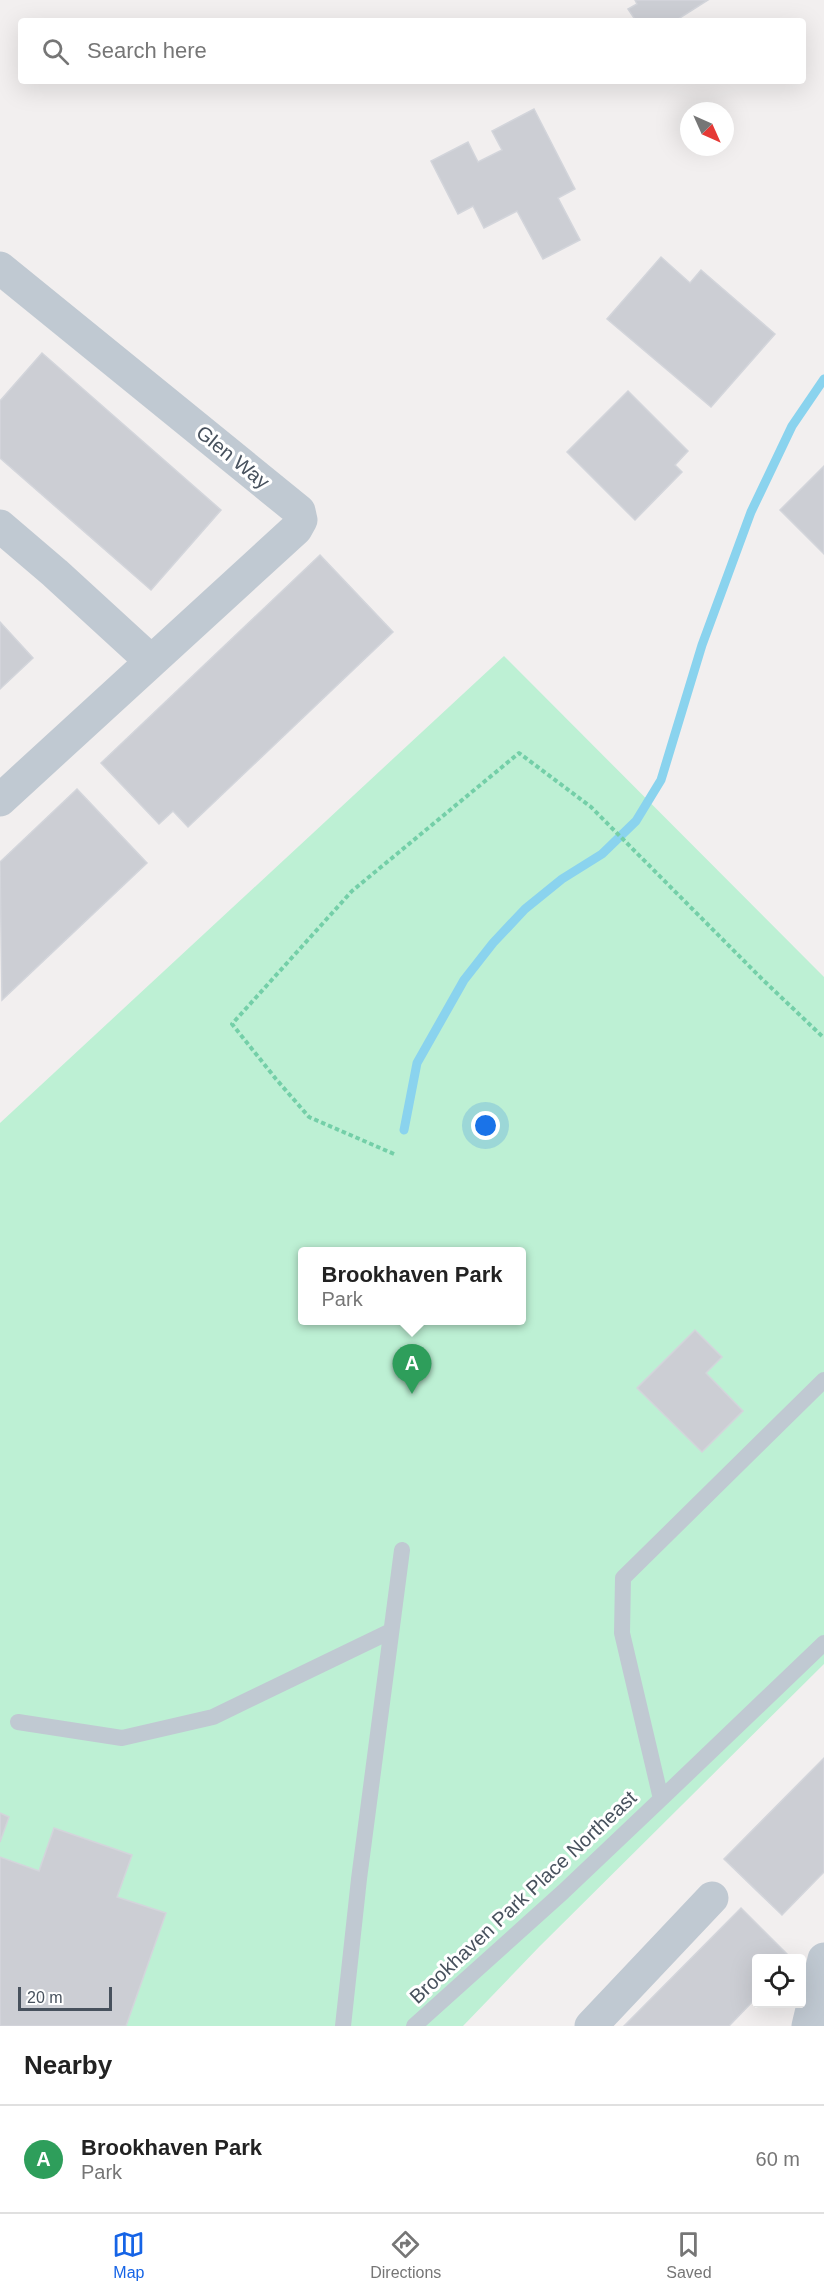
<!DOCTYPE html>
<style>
:root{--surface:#fff;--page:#f6f6f6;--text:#222;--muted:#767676;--line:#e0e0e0;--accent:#1664e6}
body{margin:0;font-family:Arial,sans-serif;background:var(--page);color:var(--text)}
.controls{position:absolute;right:18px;bottom:18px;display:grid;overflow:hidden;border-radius:6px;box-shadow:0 6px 24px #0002}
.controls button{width:54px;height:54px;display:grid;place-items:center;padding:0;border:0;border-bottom:2px solid var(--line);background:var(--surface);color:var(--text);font:30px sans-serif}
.compass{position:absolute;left:680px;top:102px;width:54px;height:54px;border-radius:50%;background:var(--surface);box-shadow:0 6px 24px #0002;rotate:135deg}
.scale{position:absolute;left:18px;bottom:15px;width:94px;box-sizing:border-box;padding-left:6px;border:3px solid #47515d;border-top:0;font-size:16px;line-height:21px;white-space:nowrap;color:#47515d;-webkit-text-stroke:4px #fff;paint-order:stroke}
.you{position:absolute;left:486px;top:1126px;width:21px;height:21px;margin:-15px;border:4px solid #fff;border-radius:50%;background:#1a73e8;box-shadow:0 0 0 9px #1a73e833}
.badge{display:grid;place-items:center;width:39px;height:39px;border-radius:50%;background:var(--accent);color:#fff;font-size:20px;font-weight:700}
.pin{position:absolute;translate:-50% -50px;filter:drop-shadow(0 2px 3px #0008)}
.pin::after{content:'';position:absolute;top:32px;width:21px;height:18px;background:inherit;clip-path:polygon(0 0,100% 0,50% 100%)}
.popup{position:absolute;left:298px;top:1247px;width:228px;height:78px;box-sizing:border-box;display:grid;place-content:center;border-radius:6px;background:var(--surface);filter:drop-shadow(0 2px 4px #0005);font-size:20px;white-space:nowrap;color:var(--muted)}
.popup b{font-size:22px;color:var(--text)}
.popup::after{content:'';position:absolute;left:50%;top:100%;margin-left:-12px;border:12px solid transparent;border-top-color:var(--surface)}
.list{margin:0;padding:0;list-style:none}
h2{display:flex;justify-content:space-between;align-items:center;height:78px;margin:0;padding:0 24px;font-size:26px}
h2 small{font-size:20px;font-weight:400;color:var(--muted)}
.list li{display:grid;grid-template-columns:39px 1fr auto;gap:18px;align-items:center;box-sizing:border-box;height:108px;padding:0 24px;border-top:2px solid var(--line)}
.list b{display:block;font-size:22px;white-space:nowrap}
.list p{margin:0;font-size:20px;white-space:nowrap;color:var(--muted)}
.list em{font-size:20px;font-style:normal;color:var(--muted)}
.icon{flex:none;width:33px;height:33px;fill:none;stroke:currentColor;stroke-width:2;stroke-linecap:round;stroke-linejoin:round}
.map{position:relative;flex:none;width:824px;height:2026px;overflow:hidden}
.search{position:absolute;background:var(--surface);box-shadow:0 6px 24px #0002;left:18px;right:18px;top:18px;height:66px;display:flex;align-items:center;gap:15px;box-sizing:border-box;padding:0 21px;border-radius:6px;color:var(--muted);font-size:22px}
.sheet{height:186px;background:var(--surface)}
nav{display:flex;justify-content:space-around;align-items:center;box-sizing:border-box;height:84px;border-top:2px solid var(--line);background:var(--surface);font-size:16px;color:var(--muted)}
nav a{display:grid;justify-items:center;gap:3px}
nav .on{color:var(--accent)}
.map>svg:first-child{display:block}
</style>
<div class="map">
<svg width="824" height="2026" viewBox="0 0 824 2026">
<rect width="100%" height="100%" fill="#f2efef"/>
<!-- green -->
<path fill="#bdf0d4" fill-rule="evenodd" d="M 504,656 L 824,977 L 824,1664 L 539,1947 L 463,2026 L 0,2026 L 0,1123 ZM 302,1252 L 522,1252 L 522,1320 L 302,1320 Z"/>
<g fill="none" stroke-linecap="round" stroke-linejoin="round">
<!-- stream -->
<path stroke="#8ad3ee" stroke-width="9" d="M 404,1130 L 417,1063 L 464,980 L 493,943 L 525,909 L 562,879 L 602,854 L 636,821 L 661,780 L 702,645 L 751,512 L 792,426 L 824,379"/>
</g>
<!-- building -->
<path fill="#ccced4" stroke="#d3d5db" stroke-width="1.5" d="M 635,0 L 708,0 L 675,21 L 636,21 L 628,9 L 637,4 Z
M 534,109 L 575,189 L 558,198 L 580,240 L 543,259 L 517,211 L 484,228 L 473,206 L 458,214 L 431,161 L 468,142 L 478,162 L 502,150 L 492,131 Z
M 661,257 L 690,283 L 701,270 L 775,334 L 711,407 L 607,319 Z
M 42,353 L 221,510 L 151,590 L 0,458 L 0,401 Z
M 628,391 L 688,451 L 675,465 L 682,472 L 635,520 L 567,452 Z
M 824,466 L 824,554 L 780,510 Z
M 320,555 L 393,632 L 188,827 L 173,811 L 159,824 L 101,763 Z
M 0,622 L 33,658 L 0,689 Z
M 77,789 L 147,863 L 2,1000 L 0,862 Z
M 695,1330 L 722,1357 L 706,1373 L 743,1411 L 702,1452 L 637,1388 Z
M 824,1758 L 824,1872 L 782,1915 L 724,1859 Z
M 0,1813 L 9,1817 L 0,1842 Z
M 54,1828 L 132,1855 L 117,1897 L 166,1913 L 126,2026 L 0,2026 L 0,1857 L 39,1871 Z
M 741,1908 L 791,1958 L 756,1958 L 756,1998 L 729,2026 L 624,2026 Z"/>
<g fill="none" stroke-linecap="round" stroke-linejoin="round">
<!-- path -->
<path stroke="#74cfa8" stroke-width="4" stroke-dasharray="4.5 3" stroke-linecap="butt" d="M 394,1154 L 309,1117 L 276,1079 L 232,1024 L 352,891 L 519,753 L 591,807 L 762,979 L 824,1038"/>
<!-- lane -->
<path stroke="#c0c9d2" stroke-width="16" d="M 824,1380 L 623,1578 L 622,1633 L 661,1799 L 824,1643
M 18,1722 L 122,1738 L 213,1717 L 391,1631
M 343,2026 L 359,1879 L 402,1550
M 414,2026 L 563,1892 L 661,1799"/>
<!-- street -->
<path stroke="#c0c9d2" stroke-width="33" d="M 0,268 L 299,511 L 301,520 L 296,529 L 0,800
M 0,526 L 55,573 L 151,661
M 591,2026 L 712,1898
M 808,2026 L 824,1959"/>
</g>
<g text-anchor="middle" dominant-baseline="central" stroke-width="6" stroke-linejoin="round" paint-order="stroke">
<!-- street labels -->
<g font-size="20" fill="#47515d" stroke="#fff">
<text transform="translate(233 457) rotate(39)">Glen Way</text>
<text transform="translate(523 1897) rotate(-43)">Brookhaven Park Place Northeast</text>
</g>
</g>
</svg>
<div class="controls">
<button><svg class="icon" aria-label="locate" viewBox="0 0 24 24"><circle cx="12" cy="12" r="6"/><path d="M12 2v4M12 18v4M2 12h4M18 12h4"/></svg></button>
</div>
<svg class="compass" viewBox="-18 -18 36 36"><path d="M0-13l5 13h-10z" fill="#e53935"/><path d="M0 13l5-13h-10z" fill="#767676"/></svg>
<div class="scale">20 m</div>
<div class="you"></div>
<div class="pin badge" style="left:412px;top:1394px;background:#2e9e5b">A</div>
<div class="popup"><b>Brookhaven Park</b>Park</div>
<div class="search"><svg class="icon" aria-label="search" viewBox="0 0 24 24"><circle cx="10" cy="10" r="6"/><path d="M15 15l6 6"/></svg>Search here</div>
</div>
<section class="sheet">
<h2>Nearby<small></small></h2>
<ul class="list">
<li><span class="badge" style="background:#2e9e5b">A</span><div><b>Brookhaven Park</b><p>Park</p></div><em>60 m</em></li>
</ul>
</section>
<nav>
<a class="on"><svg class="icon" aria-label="map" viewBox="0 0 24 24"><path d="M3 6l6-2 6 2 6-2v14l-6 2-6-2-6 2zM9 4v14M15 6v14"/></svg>Map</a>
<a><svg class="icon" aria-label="directions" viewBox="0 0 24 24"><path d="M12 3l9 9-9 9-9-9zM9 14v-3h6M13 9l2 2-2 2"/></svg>Directions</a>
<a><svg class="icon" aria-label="saved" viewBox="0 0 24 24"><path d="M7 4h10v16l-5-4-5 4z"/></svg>Saved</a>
</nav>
